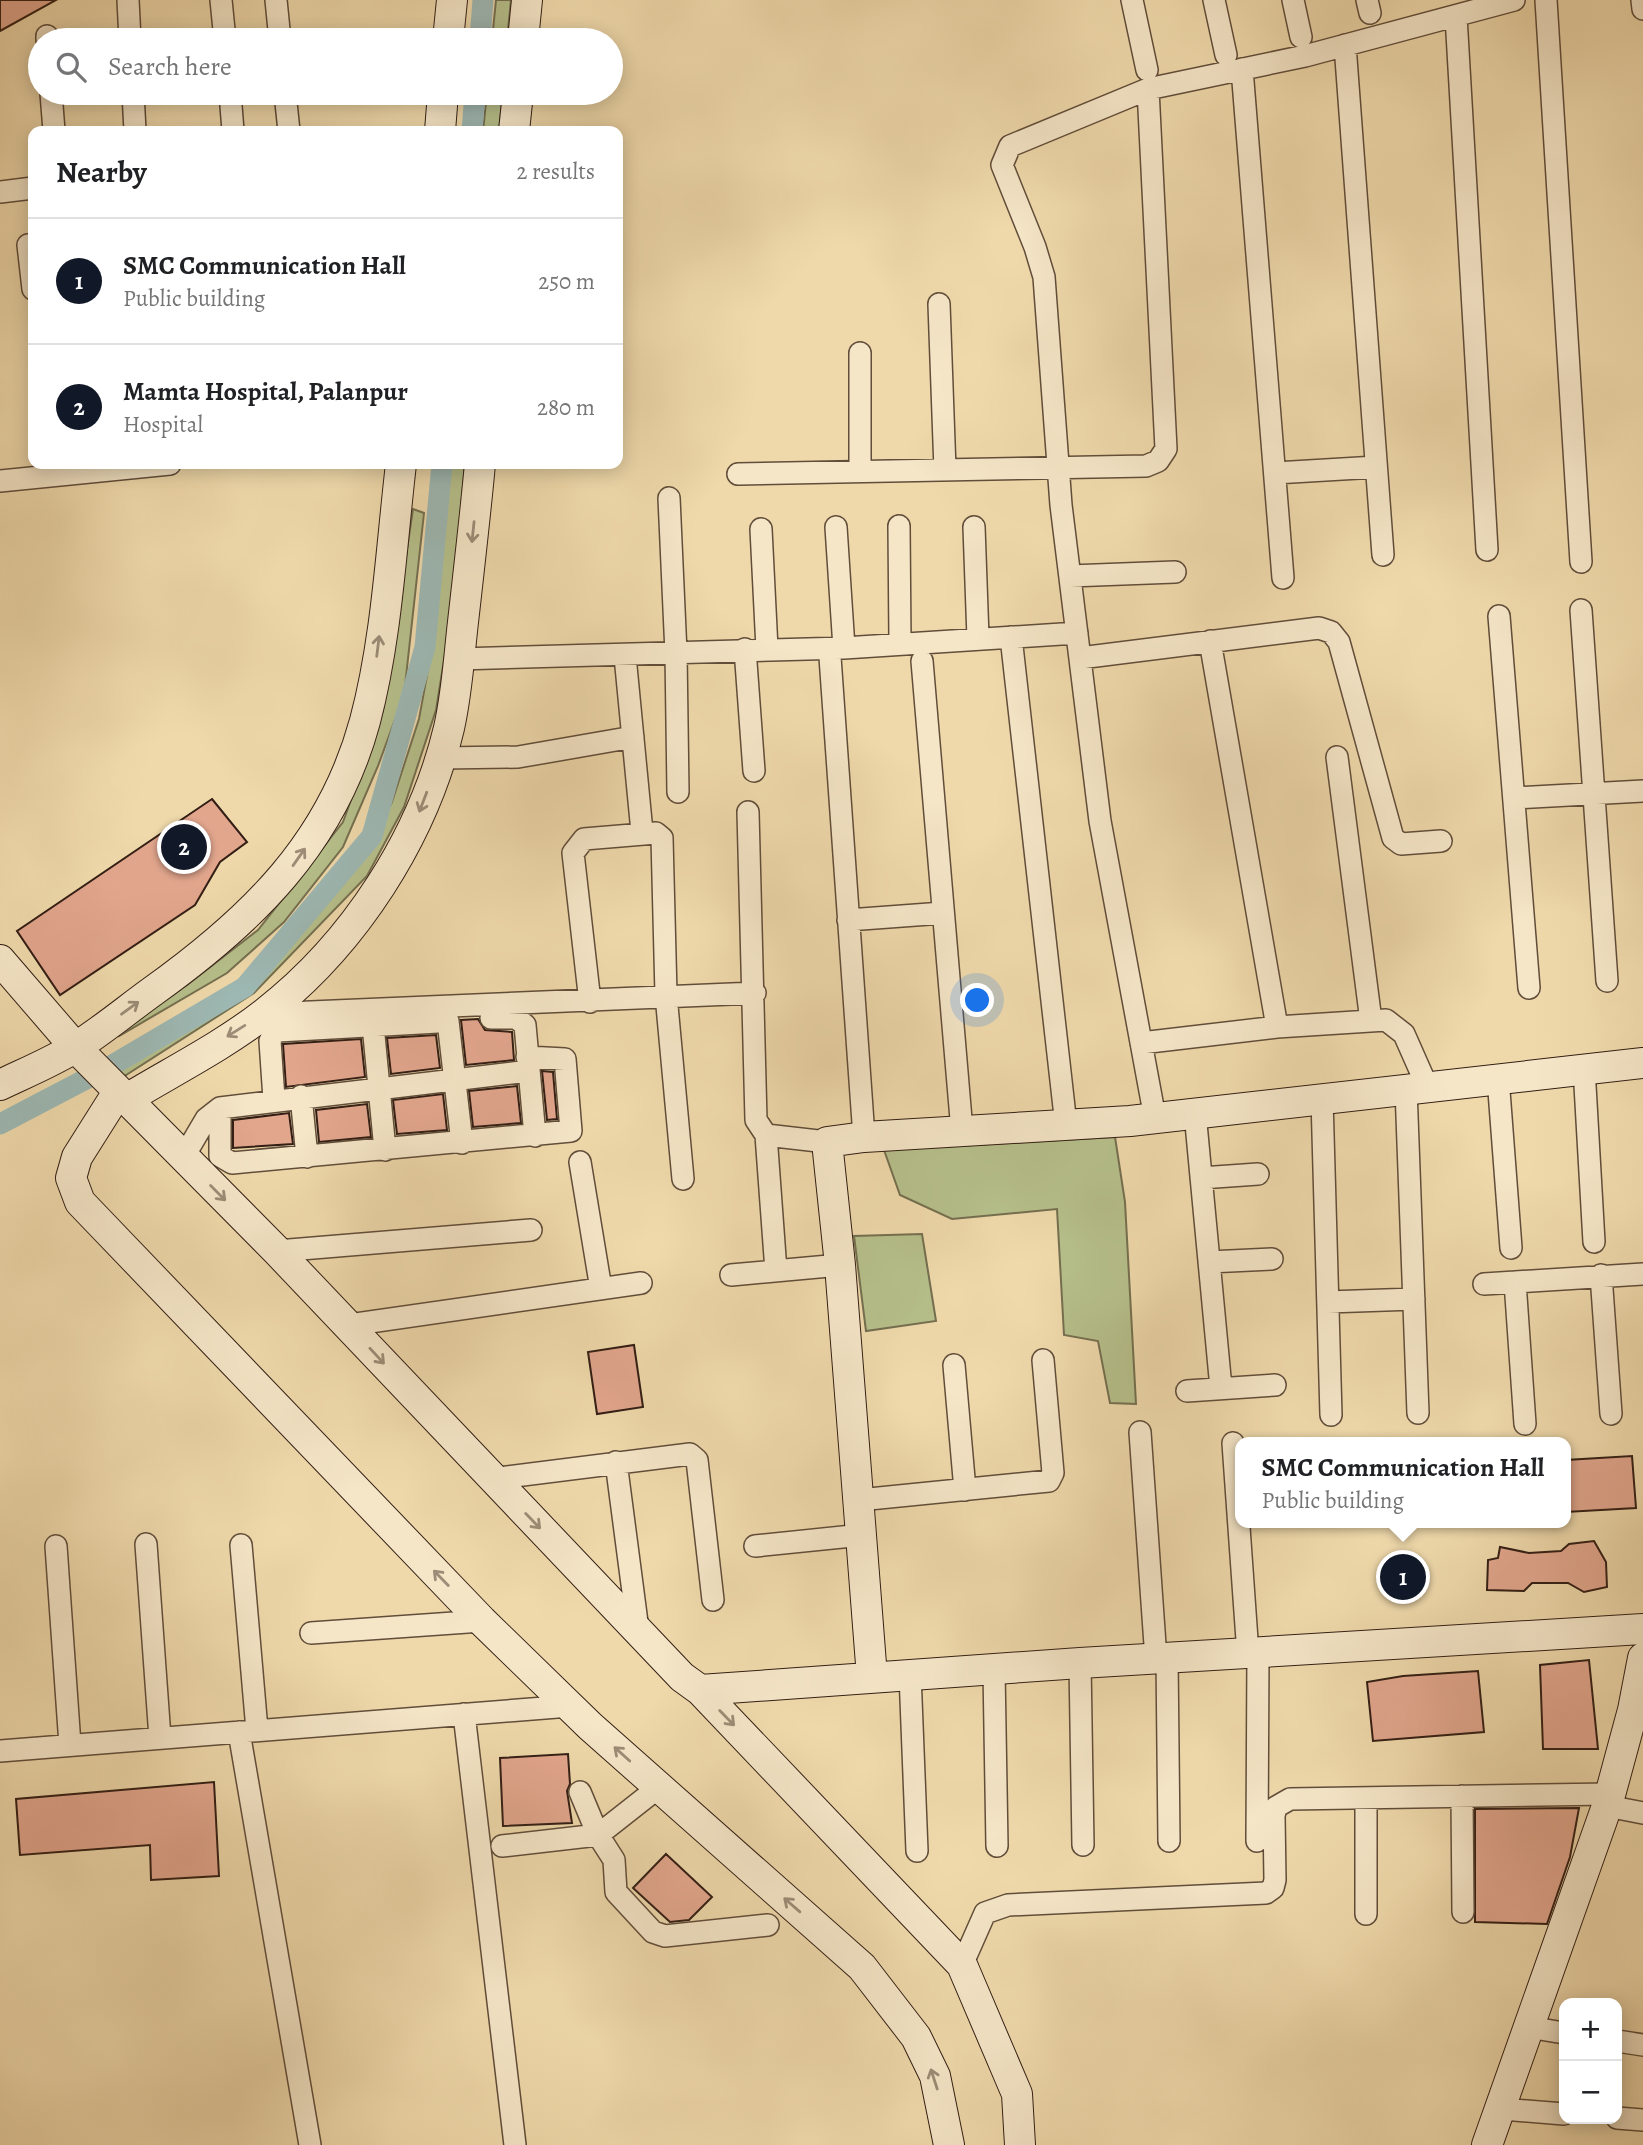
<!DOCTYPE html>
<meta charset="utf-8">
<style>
:root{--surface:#fff;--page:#f6f6f6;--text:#202124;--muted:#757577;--line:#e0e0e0;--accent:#111827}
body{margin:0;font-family:Alegreya,serif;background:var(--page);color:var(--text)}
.controls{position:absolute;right:21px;bottom:21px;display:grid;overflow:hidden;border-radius:14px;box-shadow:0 4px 18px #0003}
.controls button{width:63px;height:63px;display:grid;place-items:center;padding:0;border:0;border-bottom:2px solid var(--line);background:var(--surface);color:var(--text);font:35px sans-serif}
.you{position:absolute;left:978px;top:1001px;width:24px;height:24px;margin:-18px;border:5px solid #fff;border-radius:50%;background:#1a73e8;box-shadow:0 0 0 10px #1a73e833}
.badge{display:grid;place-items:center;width:46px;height:46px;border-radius:50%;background:var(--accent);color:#fff;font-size:23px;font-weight:700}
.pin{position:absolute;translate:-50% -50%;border:4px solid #fff;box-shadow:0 2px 7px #0006}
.popup{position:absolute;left:1235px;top:1437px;width:336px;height:91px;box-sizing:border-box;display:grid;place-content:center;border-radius:14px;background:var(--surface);filter:drop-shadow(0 2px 5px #0005);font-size:23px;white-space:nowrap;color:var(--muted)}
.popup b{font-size:26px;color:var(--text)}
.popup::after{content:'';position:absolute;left:50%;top:100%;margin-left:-14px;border:14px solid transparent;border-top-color:var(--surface)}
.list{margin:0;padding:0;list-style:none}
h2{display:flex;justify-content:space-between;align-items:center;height:91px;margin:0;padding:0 28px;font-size:30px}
h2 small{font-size:23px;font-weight:400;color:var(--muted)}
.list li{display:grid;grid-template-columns:46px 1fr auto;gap:21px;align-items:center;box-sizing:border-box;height:126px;padding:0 28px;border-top:2px solid var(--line)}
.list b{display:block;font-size:26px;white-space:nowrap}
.list p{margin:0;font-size:23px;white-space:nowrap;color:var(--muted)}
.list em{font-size:23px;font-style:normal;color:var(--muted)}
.icon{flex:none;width:38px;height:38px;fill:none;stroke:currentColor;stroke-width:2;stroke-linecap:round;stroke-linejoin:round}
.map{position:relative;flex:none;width:1643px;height:2145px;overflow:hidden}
.search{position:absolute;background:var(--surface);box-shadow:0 4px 18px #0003;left:28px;top:28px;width:595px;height:77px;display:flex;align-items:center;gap:18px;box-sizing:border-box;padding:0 24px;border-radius:38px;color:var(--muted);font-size:26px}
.panel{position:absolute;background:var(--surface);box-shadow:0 4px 18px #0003;left:28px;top:126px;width:595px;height:343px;border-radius:14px}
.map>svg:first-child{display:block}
</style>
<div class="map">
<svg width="1643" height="2145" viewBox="0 0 1643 2145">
<rect width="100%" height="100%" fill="#efd9ab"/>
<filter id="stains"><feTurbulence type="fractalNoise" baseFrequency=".00286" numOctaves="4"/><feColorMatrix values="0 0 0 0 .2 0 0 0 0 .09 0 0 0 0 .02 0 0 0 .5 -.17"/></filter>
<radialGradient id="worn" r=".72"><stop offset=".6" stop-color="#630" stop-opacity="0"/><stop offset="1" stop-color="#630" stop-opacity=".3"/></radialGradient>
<!-- green -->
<path fill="#b6c08b" stroke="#746f50" stroke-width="2" d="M 496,0 L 511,0 L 507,40 L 492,40 Z
M 487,93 L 503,93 L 499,131 L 483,131 Z
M 451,464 L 465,464 L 451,617 L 436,710 L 404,807 L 367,876 L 254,993 L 123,1077 L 116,1070 L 251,988 L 371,847 L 392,802 L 419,719 L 432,648 Z
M 413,509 L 424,513 L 404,695 L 378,766 L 343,847 L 284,922 L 227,973 L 119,1036 L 114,1027 L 187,985 L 258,930 L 343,822 L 383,711 Z
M 1115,1137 L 1125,1202 L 1136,1404 L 1110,1403 L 1098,1341 L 1064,1335 L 1057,1209 L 952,1219 L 900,1195 L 884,1150 Z
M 922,1234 L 936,1321 L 866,1331 L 854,1236 Z"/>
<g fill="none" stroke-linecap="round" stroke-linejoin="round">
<!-- canal -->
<path stroke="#9db8b3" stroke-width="21" d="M 480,40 L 483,0
M 472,131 L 475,93
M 0,1124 L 109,1067 L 245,987 L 372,836 L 425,647 L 442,464"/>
</g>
<!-- building -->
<path fill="#e2a68d" stroke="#321e14" stroke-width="2" d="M 0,0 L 56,0 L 0,31 Z
M 212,799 L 247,842 L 220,862 L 195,905 L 60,995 L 17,931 Z
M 478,1019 L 485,1030 L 512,1032 L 514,1060 L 466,1065 L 461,1020 Z
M 436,1035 L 440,1068 L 391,1074 L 387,1038 Z
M 361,1039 L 365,1077 L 286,1087 L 283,1044 Z
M 542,1071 L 553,1072 L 557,1119 L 547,1120 Z
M 517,1086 L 521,1123 L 473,1127 L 469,1091 Z
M 443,1094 L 447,1130 L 397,1134 L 393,1100 Z
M 367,1104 L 371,1137 L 319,1142 L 316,1110 Z
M 289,1113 L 293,1144 L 233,1148 L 233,1120 Z
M 634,1345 L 643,1407 L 597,1414 L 588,1352 Z
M 1632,1456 L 1636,1508 L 1566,1512 L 1566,1460 Z
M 1594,1541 L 1606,1562 L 1607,1587 L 1584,1592 L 1568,1583 L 1532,1583 L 1524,1591 L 1487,1590 L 1488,1560 L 1498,1558 L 1500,1547 L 1529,1553 L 1561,1551 L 1569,1544 Z
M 1589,1660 L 1598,1749 L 1543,1749 L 1540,1665 Z
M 1478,1671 L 1484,1732 L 1373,1741 L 1367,1682 L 1403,1676 Z
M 568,1754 L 570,1784 L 567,1791 L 572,1823 L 503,1826 L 500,1758 Z
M 214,1782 L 219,1876 L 151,1880 L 150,1845 L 20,1855 L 16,1799 Z
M 1579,1808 L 1570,1857 L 1547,1924 L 1475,1922 L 1475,1809 Z
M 666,1854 L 712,1897 L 689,1920 L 670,1922 L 633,1888 Z"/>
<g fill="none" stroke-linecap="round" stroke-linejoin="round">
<defs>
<path id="street" d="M 128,0 L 130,40
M 221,0 L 225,40
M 276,0 L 280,40
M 1132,0 L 1147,70
M 1214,0 L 1226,55
M 1293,0 L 1301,37
M 1367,0 L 1370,13
M 1546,0 L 1581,562
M 1642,0 L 1643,9
M 1456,16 L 1487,550
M 47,36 L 47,40
M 1345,45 L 1383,555
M 1242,69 L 1283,578
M 51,93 L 54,131
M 133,93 L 135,131
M 230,93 L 233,131
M 285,93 L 289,131
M 0,192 L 33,188
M 28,245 L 33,289
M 939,304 L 945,470
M 860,353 L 860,471
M 1275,473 L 1376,467
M 738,474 L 1146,466 L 1158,461 L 1166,449 L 1148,89
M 0,481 L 170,464
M 669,498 L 676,653 L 678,792
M 899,526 L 900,643
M 836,527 L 844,648
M 974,527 L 978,638
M 761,529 L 767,649
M 1070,576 L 1175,572
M 1581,610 L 1607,981
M 1499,616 L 1529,988
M 1011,637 L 1066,1125
M 1210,641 L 1277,1027
M 745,649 L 754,771
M 625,656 L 642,832
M 830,657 L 864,1137
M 1080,658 L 1319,628 L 1331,632 L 1339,642 L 1393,838 L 1401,844 L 1441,841
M 459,659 L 844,648 L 1077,633
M 922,661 L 962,1131
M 1337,757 L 1371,1021
M 441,758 L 518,757 L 633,737
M 1514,798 L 1643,791
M 748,812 L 756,1120 L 766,1135 L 827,1142
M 848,920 L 943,913
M 590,1002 L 573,853 L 584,839 L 656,833 L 662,838 L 666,995 L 683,1179
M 264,1014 L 755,993
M 491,1018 L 516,1018 L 525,1025 L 535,1136
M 448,1021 L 462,1143
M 373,1025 L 385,1150
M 1141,1043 L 1277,1027 L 1386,1020 L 1404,1034 L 1427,1086
M 1584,1068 L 1594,1242
M 1498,1078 L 1511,1248
M 1406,1089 L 1418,1413
M 301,1096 L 307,1157
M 274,1099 L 270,1041 L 273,1034 L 278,1031 L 438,1022
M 1322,1099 L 1331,1415
M 220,1108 L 220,1156 L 232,1163 L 571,1131 L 565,1059 L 527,1057
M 1195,1113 L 1221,1388
M 1155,1118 L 1100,821 L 1061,505 L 1044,277 L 1035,247 L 1002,165 L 1010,146 L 1148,89 L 1305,56 L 1514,0
M 766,1135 L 776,1271
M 183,1158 L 206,1119 L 220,1108 L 529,1071
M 580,1162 L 601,1289
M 1201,1178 L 1258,1174
M 277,1251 L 531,1230
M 1209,1262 L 1272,1259
M 731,1275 L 840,1265
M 1601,1275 L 1611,1414
M 1515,1282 L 1525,1424
M 1484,1284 L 1643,1274
M 1328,1302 L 1414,1299
M 349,1325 L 641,1283
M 954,1365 L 965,1490
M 1187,1391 L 1275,1385
M 1140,1432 L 1156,1659
M 1233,1443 L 1248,1654
M 616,1462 L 638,1630
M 491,1479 L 690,1454 L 697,1460 L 713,1600
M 859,1500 L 1049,1481 L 1053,1473 L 1043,1360
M 146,1544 L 160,1738
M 241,1545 L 257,1730
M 56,1546 L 70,1745
M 755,1546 L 862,1535
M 311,1633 L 482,1621
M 1167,1658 L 1169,1841
M 1080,1663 L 1083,1845
M 994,1670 L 997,1846
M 910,1674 L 917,1851
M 464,1714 L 515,2145
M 239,1732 L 310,2145
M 0,1751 L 570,1706
M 580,1792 L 598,1835 L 614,1860 L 616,1892 L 653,1932 L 665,1936 L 768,1925
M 1462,1796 L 1463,1912
M 1607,1806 L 1643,1813
M 1257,1841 L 1258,1653
M 502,1846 L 598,1835 L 659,1787
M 1366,1914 L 1366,1798
M 962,1965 L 985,1913 L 1008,1905 L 1266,1893 L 1273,1888 L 1275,1880 L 1274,1816 L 1276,1807 L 1290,1799 L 1610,1794
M 1528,2027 L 1564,2033
M 1617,2041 L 1643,2045
M 1502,2109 L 1564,2114
M 1617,2118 L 1643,2120"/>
<path id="secondary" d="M 448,40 L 452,0
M 523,40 L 527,0
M 440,131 L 443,93
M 514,131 L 518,93
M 0,960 L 75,1047 L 277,1251 L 682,1677 L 700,1690 L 962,1965 L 1017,2094 L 1020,2145
M 0,1085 C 25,1073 52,1062 76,1047 C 103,1030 128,1009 153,991 C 252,920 332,843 365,721 C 387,638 391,549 401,464
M 118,1092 L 77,1157 L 71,1178 L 80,1202 L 482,1621 L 590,1726 L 862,1967 L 916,2037 L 935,2076 L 949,2145
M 125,1100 C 171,1072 223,1046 265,1013 C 354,944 423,837 449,728 C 457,693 459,657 463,622 C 469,569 475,517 480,464
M 872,1677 L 840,1265 L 827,1142 L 864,1137 L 1130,1121 L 1643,1063
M 700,1690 L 1080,1663 L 1643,1629
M 1487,2145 L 1607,1806 L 1633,1710 L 1643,1658"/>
</defs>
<!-- street casing -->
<use href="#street" stroke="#614d3a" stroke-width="24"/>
<!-- secondary casing -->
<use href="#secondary" stroke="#321e14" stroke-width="32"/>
<!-- street -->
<use href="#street" stroke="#f5e6c8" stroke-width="21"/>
<!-- secondary -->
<use href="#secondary" stroke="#f5e6c8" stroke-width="30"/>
</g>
<!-- one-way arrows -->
<defs><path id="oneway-shaft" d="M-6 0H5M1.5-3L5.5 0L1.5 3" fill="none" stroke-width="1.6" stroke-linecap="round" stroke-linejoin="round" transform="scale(1.75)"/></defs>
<g stroke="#9d8c77">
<use href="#oneway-shaft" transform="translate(473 532) rotate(96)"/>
<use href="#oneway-shaft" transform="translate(378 646) rotate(-83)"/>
<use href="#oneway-shaft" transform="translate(423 802) rotate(111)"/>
<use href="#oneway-shaft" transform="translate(299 857) rotate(-55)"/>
<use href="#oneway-shaft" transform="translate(130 1008) rotate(-36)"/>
<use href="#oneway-shaft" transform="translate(236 1031) rotate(148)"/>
<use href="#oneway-shaft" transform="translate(218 1193) rotate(45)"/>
<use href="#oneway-shaft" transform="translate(377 1356) rotate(47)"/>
<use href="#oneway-shaft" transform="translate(533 1521) rotate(46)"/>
<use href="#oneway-shaft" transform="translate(441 1578) rotate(-134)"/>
<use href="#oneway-shaft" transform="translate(727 1718) rotate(46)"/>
<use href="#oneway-shaft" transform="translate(622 1754) rotate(-138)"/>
<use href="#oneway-shaft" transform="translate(792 1905) rotate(-139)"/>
<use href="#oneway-shaft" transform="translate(934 2079) rotate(-108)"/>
</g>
<rect width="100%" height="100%" filter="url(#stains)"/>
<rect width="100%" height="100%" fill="url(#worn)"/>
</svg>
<div class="controls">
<button>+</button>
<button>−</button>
</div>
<div class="you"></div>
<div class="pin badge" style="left:1403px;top:1577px">1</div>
<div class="popup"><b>SMC Communication Hall</b>Public building</div>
<div class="pin badge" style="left:184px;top:847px">2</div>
<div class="search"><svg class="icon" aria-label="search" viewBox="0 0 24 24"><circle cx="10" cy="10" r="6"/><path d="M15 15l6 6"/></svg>Search here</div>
<section class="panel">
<h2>Nearby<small>2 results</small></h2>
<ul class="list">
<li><span class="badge">1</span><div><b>SMC Communication Hall</b><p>Public building</p></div><em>250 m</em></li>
<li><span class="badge">2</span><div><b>Mamta Hospital, Palanpur</b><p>Hospital</p></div><em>280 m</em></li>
</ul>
</section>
</div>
